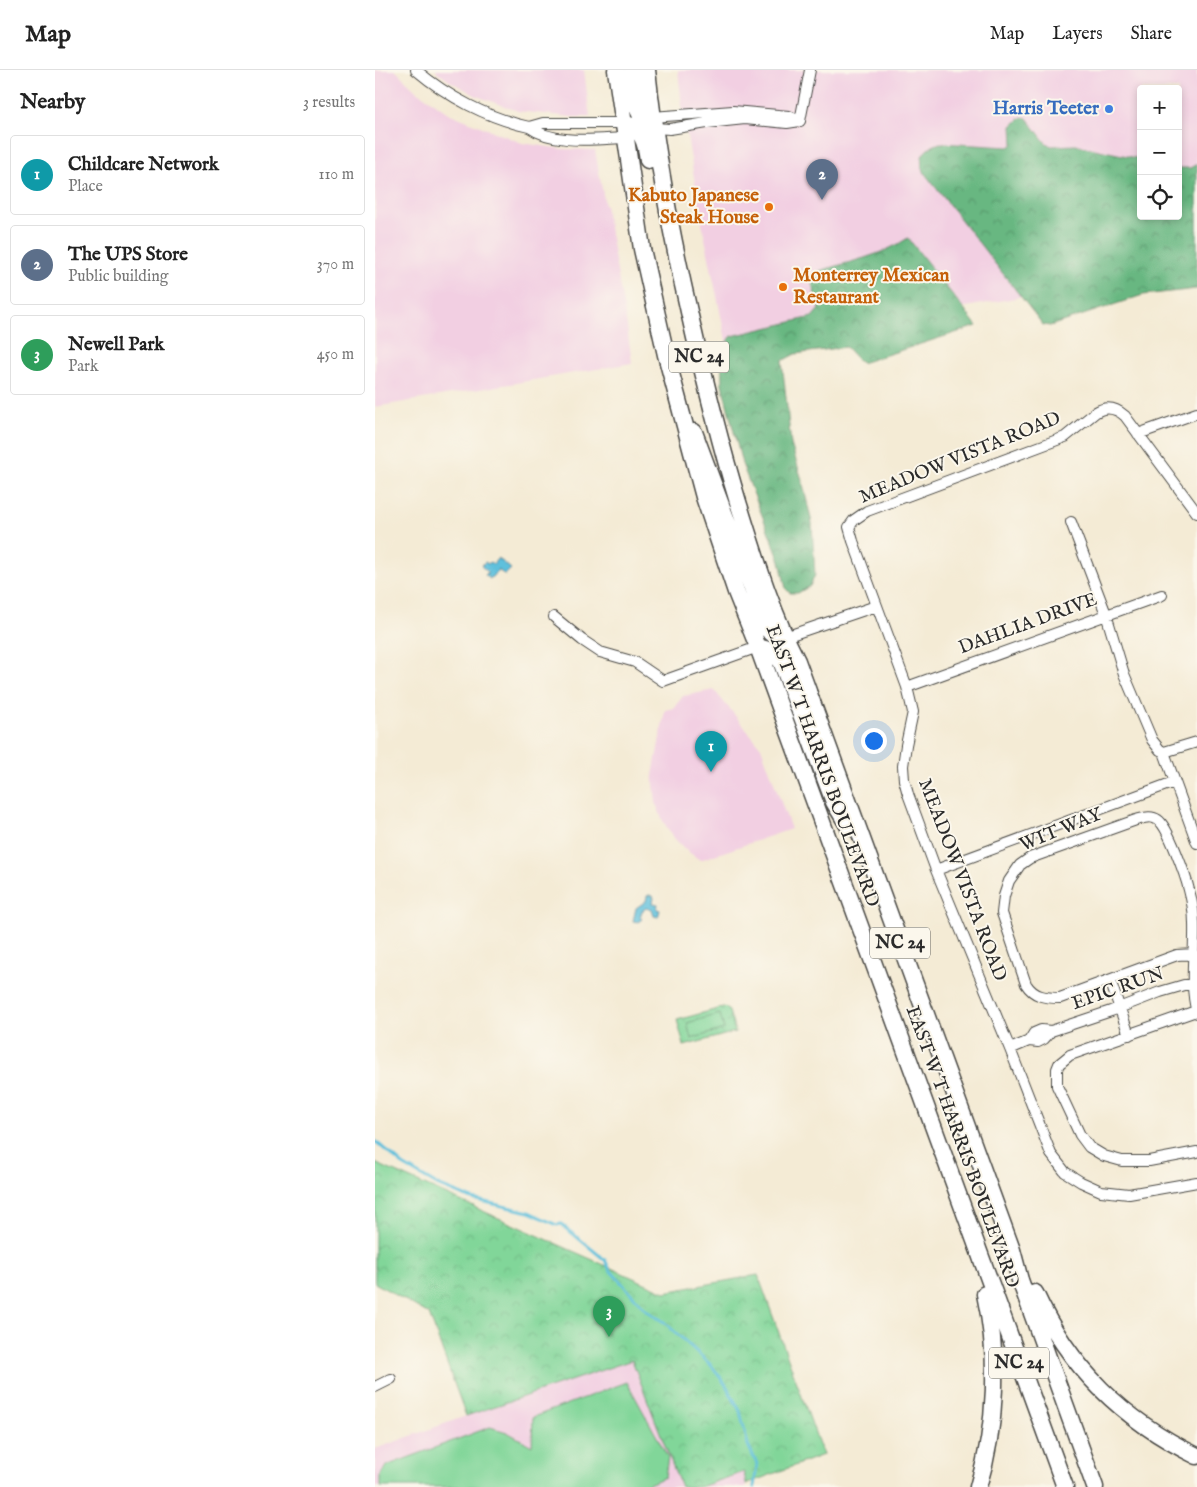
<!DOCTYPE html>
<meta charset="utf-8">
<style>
:root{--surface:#fff;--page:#f2f2f2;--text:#222;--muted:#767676;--line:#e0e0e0;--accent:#1a73e8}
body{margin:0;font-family:"IM FELL English",serif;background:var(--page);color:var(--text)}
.controls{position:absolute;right:15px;top:15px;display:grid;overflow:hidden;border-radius:5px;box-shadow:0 2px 8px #0003}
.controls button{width:45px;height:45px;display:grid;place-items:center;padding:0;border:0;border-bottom:1px solid var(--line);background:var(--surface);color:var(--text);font:25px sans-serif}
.you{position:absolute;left:498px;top:670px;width:18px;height:18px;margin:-12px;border:4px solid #fff;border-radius:50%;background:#1a73e8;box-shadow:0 0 0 8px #1a73e833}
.badge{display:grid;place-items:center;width:32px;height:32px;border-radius:50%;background:var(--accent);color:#fff;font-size:16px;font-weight:700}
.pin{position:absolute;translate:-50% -41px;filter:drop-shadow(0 1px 2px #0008)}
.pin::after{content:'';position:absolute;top:26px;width:18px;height:15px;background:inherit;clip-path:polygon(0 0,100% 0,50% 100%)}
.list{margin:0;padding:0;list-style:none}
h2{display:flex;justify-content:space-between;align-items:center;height:65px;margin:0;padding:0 20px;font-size:21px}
h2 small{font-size:16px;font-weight:400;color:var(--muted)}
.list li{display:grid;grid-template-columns:32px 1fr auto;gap:15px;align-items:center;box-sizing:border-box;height:80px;margin:0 10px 10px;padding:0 10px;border:1px solid var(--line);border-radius:5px}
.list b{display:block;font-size:19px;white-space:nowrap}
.list p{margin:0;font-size:16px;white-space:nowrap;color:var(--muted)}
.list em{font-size:16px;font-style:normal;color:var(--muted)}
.icon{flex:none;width:28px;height:28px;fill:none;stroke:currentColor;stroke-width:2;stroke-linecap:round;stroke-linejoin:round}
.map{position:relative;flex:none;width:822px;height:1417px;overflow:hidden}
header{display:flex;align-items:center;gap:30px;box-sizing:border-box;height:70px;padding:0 25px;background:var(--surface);border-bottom:1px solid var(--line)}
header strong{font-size:24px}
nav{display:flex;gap:28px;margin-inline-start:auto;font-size:18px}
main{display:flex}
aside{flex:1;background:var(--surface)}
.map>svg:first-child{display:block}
</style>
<header>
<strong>Map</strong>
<nav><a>Map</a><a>Layers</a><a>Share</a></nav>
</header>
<main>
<aside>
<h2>Nearby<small>3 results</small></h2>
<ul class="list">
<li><span class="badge" style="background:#0f9aa8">1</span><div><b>Childcare Network</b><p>Place</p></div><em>110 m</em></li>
<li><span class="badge" style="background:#5c6f8a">2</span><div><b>The UPS Store</b><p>Public building</p></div><em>370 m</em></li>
<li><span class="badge" style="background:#2e9e5b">3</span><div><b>Newell Park</b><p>Park</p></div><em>450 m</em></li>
</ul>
</aside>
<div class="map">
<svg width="822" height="1417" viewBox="0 0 822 1417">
<defs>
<pattern id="forest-crowns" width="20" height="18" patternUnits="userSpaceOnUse" patternTransform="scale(1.25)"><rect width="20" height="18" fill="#68b781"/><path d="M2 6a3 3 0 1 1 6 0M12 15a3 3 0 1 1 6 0" fill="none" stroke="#56956a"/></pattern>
<pattern id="park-crowns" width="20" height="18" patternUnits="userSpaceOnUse" patternTransform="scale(1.25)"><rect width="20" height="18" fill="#81d699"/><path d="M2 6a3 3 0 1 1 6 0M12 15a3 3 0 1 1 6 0" fill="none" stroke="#70b884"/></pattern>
</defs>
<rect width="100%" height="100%" fill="#fbf7ec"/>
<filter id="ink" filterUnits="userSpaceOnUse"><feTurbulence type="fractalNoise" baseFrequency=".02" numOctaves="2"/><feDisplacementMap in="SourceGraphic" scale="10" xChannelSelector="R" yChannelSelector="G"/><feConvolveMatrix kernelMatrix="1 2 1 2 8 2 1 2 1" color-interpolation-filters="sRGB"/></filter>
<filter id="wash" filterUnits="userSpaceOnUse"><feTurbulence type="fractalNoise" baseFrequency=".0096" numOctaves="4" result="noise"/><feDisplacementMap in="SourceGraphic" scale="20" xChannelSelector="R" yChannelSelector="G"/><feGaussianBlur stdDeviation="1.12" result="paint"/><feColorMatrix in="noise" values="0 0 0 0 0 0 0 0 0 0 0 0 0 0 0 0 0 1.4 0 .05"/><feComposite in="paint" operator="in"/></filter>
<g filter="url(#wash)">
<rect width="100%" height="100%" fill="#f4ebd5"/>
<!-- built -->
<path fill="#f2cfe2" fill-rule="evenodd" d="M 0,0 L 20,0 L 42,21 L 73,43 L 147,73 L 187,79 L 220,80 L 252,256 L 257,293 L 0,337 Z
M 60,0 L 209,0 L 215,47 L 197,47 L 143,41 L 102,26 L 73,10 Z
M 303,0 L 822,0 L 822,195 L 353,280 L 326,149 L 307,36 ZM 766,19 L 803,19 L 803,146 L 766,146 Z
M 339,620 L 386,677 L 416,759 L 325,790 L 312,781 L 298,767 L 288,751 L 281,733 L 278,705 L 290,640 L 299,638 L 308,626 Z
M 257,1289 L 306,1417 L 0,1417 L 0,1379 L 91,1346 Z
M 369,1402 L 371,1417 L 325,1417 Z"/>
<!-- forest -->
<path fill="url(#forest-crowns)" stroke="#4a7156" d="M 647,47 L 652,48 L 670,72 L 676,76 L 701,75 L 766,89 L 766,146 L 803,146 L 803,98 L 815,98 L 822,94 L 822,219 L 768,225 L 675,256 L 668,255 L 551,105 C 541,88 548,79 565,73 L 634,77 L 638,74 L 637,56 Z
M 533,168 L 602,256 L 486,293 L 471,277 L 420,284 L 407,291 L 416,374 L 427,410 L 437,453 L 440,505 L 435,516 L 423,523 L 415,523 L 411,519 L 405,491 L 367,394 L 347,314 L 346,278 L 357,266 L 437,247 L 444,239 L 437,214 L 444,201 C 473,192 507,186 533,168 Z"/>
<!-- park -->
<path fill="url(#park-crowns)" stroke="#568062" d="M 350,937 L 354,941 L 360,962 L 309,976 L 302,950 Z
M 0,1093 L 290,1222 L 383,1205 L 448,1385 L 371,1414 L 369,1402 L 325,1417 L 306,1417 L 257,1290 L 91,1346 L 54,1244 L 0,1213 Z"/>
<!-- pitch -->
<path fill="#81d699" stroke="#568062" d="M 345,944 L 349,959 L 316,969 L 312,953 Z
M 252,1312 L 293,1387 L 290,1407 L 267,1417 L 6,1417 L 6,1405 L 11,1396 L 115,1357 L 132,1362 L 157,1376 L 158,1347 Z"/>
<!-- water -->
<path fill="#5ec0dc" stroke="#447684" d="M 123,488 L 136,499 L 130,505 L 123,500 L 115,509 L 110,505 L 113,502 L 106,496 L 110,492 L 113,494 L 115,492 L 118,494 Z
M 274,825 L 278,826 L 279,828 L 278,833 L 283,834 L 282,839 L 285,840 L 283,847 L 279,846 L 277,840 L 271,838 L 267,841 L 265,847 L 267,849 L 263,852 L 258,851 L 261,838 L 271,831 L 272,826 Z"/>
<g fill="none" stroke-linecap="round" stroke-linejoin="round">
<!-- stream -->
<path stroke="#5ec0dc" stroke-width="3" d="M 0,1071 L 28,1095 L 62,1115 L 97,1129 L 154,1142 L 182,1155 L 186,1154 L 230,1190 L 235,1200 L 271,1240 L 289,1252 L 336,1295 L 351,1315 L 365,1341 L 373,1375 L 382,1394 L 379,1417"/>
</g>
</g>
<g filter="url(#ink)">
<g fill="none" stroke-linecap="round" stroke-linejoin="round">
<defs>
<path id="street" d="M 41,0 C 73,27 113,48 154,57
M 277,47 L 358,41 L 414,46 L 425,51 L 412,53 L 370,49 L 332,53 L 295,59 L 279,58
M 425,51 L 435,0
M 248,53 L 168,53 L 154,57 C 179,75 221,69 250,68
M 763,364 L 822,343
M 822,443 L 750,346 C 741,338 731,336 721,342 L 690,367 L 492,441 L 479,450 L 474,457 L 478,471 L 532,617 L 538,642 L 531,675 L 528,696 L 529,710 L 533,724 L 561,800 L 635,979 L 676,1084 L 690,1102 L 706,1112 L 726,1121 L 754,1124 L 822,1112
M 696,452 L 731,544 L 749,604 L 777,670 L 785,680 L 789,682 L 822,773
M 179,547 L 207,570 L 225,582 L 260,592 L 288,611 L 383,577
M 410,567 L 501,536
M 532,617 L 787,525
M 789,682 L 822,672
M 561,800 L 799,712
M 819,884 L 802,885 L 685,928 C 671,928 659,927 651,914 L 627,843 L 629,826 L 634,811 L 645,795 L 655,788 L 761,750 C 769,748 776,745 783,750 C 793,756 811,807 814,820 C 817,831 819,844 819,854 C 820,883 814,914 822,943
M 735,910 L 754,965
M 821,941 L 695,985 L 684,994 L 682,999 L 682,1016 L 705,1065 L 714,1077 L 729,1086 L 747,1091 L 774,1091 L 822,1082
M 654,971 L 659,963 L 666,960 L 676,961 L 736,941 L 785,922 L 809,915 L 822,915
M 635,979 L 654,971 L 663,972 L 669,969 L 676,961
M 0,1317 L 16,1309"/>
<path id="primary" d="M 241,0 L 267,179 L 291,285 L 329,427 L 361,522 L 383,577 L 690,1417
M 257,0 C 260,23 257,45 279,58
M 272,0 C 281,83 296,164 315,246 C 329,308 344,370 363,432 C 380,486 396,541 422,591 L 637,1180 L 645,1210 L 720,1417
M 248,53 C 267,57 271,73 273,90
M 319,362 L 392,559 L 398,564 L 410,567
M 383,577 L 396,581 L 406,591 L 459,732 L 474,757
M 660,1223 C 694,1298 748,1350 822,1386
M 603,1417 C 622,1355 624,1287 610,1224"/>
</defs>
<!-- street casing -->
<use href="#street" stroke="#494844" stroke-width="12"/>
<!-- primary casing -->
<use href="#primary" stroke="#494844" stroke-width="19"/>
<!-- street -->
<use href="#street" stroke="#fff" stroke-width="10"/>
<!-- primary -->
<use href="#primary" stroke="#fff" stroke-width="16"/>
</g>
</g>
<!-- markers -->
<circle fill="#3f7fe0" stroke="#fbf7ec" stroke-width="2" cx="734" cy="39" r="5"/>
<g fill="#e8710a" stroke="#fbf7ec" stroke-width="2">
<circle cx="394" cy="137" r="5"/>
<circle cx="408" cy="217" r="5"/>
</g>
<g text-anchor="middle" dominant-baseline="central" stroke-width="4" stroke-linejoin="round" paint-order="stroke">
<!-- shield labels -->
<g fill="#fbf7ec" stroke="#696865" stroke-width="1">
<rect x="294" y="271.5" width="60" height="31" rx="4"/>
<rect x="495" y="857.5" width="60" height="31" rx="4"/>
<rect x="614" y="1277.5" width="60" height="31" rx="4"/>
</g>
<g font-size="18" font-weight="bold" fill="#2b2b2b">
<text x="324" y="287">NC 24</text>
<text x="525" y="873">NC 24</text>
<text x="644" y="1293">NC 24</text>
</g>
<!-- shop labels -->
<g font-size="19" font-weight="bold" fill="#366cbe" stroke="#fbf7ec" text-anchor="end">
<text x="724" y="39">Harris Teeter</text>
</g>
<!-- food labels -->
<g font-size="19" font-weight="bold" fill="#c56008" stroke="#fbf7ec" text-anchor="end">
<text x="384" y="126">Kabuto Japanese<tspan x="384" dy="22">Steak House</tspan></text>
<text x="418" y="206" text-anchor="start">Monterrey Mexican<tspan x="418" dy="22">Restaurant</tspan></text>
</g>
<!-- street labels -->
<g font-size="19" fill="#2b2b2b" stroke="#fbf7ec">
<text transform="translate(585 388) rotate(-22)">MEADOW VISTA ROAD</text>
<text transform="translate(653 554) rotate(-20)">DAHLIA DRIVE</text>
<text transform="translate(447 696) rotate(70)">EAST W T HARRIS BOULEVARD</text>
<text transform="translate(686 760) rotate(-22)">WIT WAY</text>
<text transform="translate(587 810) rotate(69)">MEADOW VISTA ROAD</text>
<text transform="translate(743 919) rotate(-19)">EPIC RUN</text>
<text transform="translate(587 1077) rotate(70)">EAST W T HARRIS BOULEVARD</text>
</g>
</g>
</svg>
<div class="controls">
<button>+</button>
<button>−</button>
<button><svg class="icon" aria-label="locate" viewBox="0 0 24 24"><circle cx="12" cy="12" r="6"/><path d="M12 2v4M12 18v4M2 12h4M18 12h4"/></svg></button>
</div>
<div class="you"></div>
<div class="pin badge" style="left:336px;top:702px;background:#0f9aa8">1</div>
<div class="pin badge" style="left:447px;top:130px;background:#5c6f8a">2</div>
<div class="pin badge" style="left:234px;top:1267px;background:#2e9e5b">3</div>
</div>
</main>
